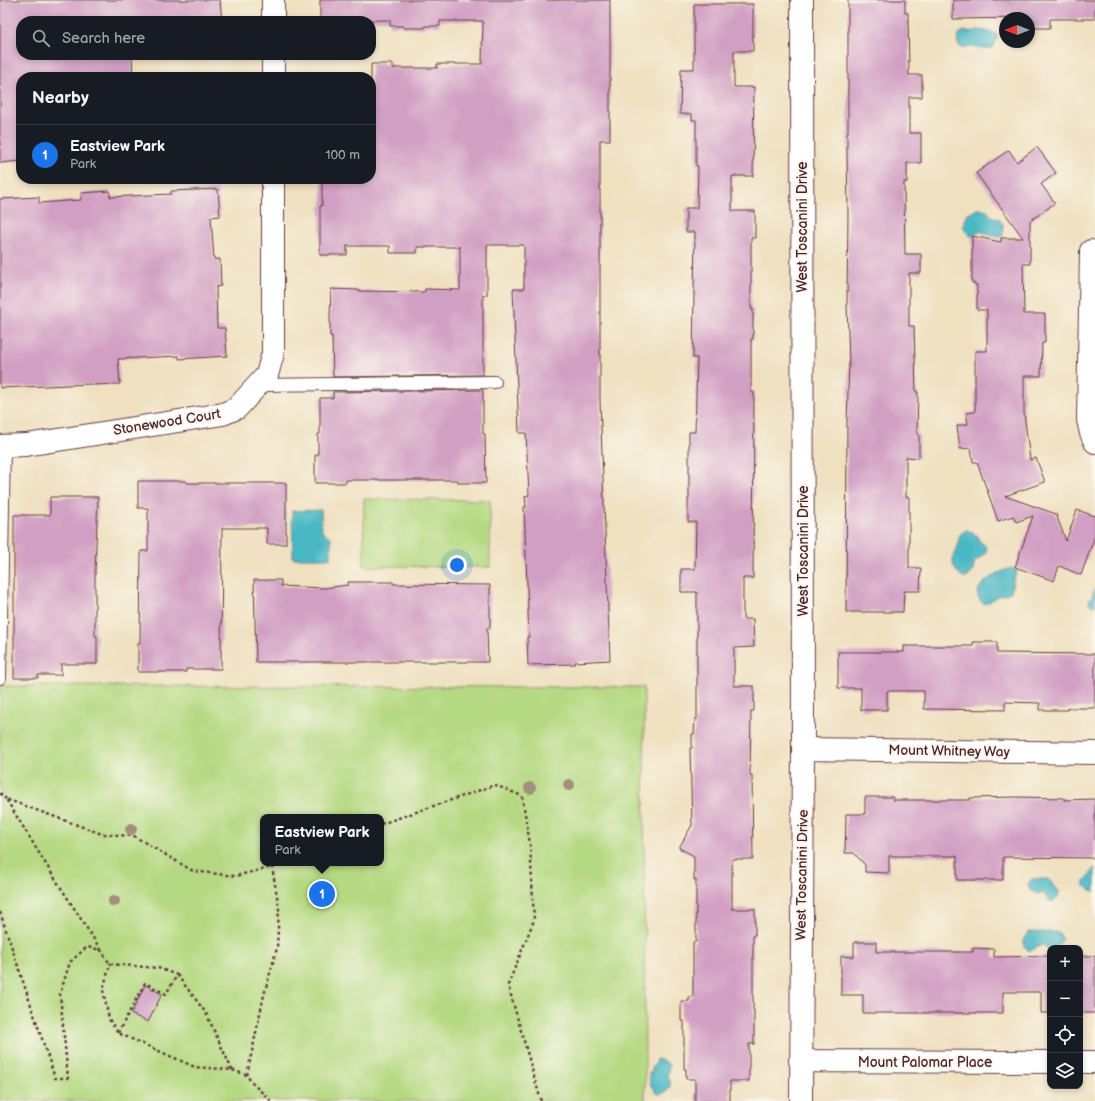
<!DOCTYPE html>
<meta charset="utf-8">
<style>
:root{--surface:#171b24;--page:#20242c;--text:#f1f3f6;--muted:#9ea1a6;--line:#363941;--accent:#1a73e8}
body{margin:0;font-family:"Balsamiq Sans",sans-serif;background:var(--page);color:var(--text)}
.controls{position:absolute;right:12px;bottom:12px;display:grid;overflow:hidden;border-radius:8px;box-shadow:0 2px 6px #0003}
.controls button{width:36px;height:36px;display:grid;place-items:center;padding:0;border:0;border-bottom:1px solid var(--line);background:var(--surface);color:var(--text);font:20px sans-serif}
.compass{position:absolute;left:999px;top:12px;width:36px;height:36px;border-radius:50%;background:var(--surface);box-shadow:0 2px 6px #0003;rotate:270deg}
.you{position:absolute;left:457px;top:565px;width:14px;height:14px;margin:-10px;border:3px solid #fff;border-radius:50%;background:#1a73e8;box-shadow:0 0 0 6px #1a73e833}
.badge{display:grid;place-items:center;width:26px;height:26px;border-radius:50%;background:var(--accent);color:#fff;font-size:13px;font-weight:700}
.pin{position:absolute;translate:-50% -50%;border:2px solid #fff;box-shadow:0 1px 4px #0006}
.popup{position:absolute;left:260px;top:814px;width:124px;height:52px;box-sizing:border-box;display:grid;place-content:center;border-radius:8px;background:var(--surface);filter:drop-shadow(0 1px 3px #0005);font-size:13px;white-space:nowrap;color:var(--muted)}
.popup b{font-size:15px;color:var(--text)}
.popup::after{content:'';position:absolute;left:50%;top:100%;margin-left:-8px;border:8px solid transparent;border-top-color:var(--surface)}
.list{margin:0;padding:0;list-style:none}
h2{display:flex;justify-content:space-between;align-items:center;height:52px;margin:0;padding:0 16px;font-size:17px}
h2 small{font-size:13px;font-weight:400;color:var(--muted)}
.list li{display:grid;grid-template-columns:26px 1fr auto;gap:12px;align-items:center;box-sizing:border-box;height:60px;padding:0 16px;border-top:1px solid var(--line)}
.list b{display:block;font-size:15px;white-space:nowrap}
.list p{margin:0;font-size:13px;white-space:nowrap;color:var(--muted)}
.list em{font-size:13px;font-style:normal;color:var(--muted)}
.icon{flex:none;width:22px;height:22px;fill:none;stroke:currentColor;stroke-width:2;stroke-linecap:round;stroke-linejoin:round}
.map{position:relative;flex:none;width:1095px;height:1101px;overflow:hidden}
.search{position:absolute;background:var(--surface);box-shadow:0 2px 6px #0003;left:16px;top:16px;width:360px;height:44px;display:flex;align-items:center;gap:10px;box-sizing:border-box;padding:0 14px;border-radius:16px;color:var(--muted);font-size:15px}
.panel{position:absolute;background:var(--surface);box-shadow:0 2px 6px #0003;left:16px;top:72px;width:360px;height:112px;border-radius:16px}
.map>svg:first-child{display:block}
</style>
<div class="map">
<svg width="1095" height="1101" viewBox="0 0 1095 1101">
<rect width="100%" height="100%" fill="#fbf7ec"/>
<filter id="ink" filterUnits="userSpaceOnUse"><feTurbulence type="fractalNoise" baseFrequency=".025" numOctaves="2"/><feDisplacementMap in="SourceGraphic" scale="8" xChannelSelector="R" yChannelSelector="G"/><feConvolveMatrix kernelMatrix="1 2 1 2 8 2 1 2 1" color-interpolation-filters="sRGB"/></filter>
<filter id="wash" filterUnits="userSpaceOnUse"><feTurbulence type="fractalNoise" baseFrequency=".012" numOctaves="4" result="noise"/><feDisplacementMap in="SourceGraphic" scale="16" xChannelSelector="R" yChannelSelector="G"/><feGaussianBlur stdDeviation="0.9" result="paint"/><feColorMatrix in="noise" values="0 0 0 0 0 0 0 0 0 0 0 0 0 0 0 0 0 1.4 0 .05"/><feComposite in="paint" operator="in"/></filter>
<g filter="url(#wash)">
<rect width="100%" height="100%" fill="#efe0c0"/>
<!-- green -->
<path fill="#b5d982" stroke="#807c56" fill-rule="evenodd" d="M 364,499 L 490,500 L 490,567 L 364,566 Z
M 0,686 L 644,687 L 645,1101 L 0,1101 ZM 263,817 L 381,817 L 381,863 L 263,863 Z"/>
<!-- water -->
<path fill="#4ab8c4" stroke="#4a6c78" d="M 977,30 L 988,31 L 996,34 L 997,39 L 993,47 C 987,50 983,48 976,47 C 969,47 967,49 959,46 L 957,41 L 959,34 L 963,31 C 969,32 972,34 977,30 Z
M 977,209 C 984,209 988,210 991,216 L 999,219 L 1003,224 L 1003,236 C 995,239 988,234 980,231 L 976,233 L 974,237 C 968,236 966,232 963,226 L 967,215 Z
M 321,510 L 322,532 L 331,537 L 331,558 L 293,558 L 292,511 Z
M 967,530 L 978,536 L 979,541 C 994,549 983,556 974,562 C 974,570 973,574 966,578 C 958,576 952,567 953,559 C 953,554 956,551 957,547 C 961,539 955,535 967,530 Z
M 1012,568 L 1016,570 L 1017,572 L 1013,580 L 1011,592 L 997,597 L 989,602 L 984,604 C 963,590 999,570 1012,568 Z
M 1095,588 L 1095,606 L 1089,604 L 1090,598 L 1092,596 Z
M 1094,868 L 1095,868 L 1095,892 L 1083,885 Z
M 1032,879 L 1048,879 L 1059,891 L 1058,898 L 1053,901 L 1049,901 L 1043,893 L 1037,894 L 1030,890 L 1028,884 Z
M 1029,932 L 1058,932 L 1063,939 C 1060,944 1055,948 1050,948 L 1050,950 L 1047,949 L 1044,945 C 1038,945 1034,951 1028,950 C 1020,944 1025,938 1029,932 Z
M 658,1059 L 666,1062 L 669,1065 L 667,1079 L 670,1079 L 670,1087 L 666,1092 C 663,1094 658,1095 655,1092 L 654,1088 L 650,1085 L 649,1073 L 652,1073 L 652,1068 L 656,1063 L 655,1060 Z"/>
<g id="blocks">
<!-- building -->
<path fill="#d19fc3" d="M 0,0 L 220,0 L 222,21 L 21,21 L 21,55 L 132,55 L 133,77 L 21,77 L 21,161 L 0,163 Z
M 320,0 L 610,0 L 610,140 L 600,140 L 600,401 L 610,660 L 575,662 L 575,664 L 528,665 L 527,637 L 529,637 L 524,507 L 526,507 L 525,496 L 529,495 L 526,433 L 519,433 L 513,289 L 524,289 L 524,245 L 487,245 L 487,295 L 483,295 L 483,375 L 333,377 L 332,336 L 330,336 L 330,317 L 331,289 L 358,290 L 358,291 L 424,292 L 425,291 L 425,289 L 460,290 L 460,247 L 417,247 L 417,253 L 390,253 L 390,246 L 347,246 L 347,255 L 320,255 L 320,206 L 322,206 L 322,179 L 371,179 L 371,64 L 393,64 L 393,68 L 437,68 L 437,64 L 482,64 L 483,21 L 440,21 L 440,26 L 425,26 L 425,28 L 403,28 L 403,26 L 390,26 L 390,20 L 320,21 Z
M 848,0 L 905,0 L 905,13 L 908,13 L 909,75 L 922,75 L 922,97 L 909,97 L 909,133 L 921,133 L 921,163 L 907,163 L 907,182 L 904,182 L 905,254 L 921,254 L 921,273 L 909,273 L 909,326 L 914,326 L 916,392 L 918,392 L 917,434 L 919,434 L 919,458 L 906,457 L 906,497 L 909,497 L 909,568 L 921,568 L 920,591 L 904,591 L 903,612 L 846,612 L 847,421 L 849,363 L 847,303 L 848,214 L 847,154 L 847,133 L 848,133 Z
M 953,0 L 1095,0 L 1095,19 L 1050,19 L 1050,28 L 1029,28 L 1029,18 L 953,19 Z
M 694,4 L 753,4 L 753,51 L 734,51 L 734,87 L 754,87 L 753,176 L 732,176 L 732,211 L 755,211 L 755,238 L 751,238 L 751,309 L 753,309 L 753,339 L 751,339 L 751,392 L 754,392 L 753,578 L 743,578 L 743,619 L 753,619 L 754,647 L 734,648 L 734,686 L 754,686 L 754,711 L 751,711 L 750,775 L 752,775 L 753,859 L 732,859 L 732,909 L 755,909 L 755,935 L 753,935 L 753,1010 L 754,1010 L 754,1044 L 749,1044 L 749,1081 L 730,1081 L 730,1101 L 695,1101 L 695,1079 L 686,1079 L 686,1069 L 684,1069 L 684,1021 L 681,1021 L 681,1001 L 689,1001 L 689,997 L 693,997 L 693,942 L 696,942 L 696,880 L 694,880 L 694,856 L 679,848 L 692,825 L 690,748 L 692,748 L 692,734 L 694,734 L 695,719 L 697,719 L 697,592 L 681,592 L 681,569 L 695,569 L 696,522 L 688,522 L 688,499 L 689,499 L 689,432 L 695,432 L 697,358 L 693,358 L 695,232 L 686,232 L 686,208 L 697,208 L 698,166 L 696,166 L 696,120 L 692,120 L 692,114 L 680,114 L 681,69 L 694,69 Z
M 1037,147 L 1056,173 L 1041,184 L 1055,203 L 1030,221 L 1030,264 L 1023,264 L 1024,314 L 1045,314 L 1045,343 L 1042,343 L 1041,376 L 1024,376 L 1024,413 L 1030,460 L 1036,458 L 1045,482 L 1005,496 L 1056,514 L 1066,541 L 1077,510 L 1095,516 L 1095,536 L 1081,575 L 1059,566 L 1054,581 L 1015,567 L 1033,516 L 1016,522 L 1013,516 L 998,521 L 977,462 L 973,462 L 971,448 L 960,449 L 957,426 L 968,424 L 966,413 L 975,412 L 975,351 L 987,351 L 987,310 L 977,310 L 977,285 L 975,285 L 975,283 L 972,283 L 972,236 L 1001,242 L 1001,238 L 1023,238 L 976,173 L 1009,150 L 1017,162 Z
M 218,189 L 220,216 L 211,217 L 214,259 L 220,259 L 221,286 L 216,287 L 217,328 L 225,328 L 227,356 L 179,359 L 179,356 L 118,359 L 120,384 L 92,385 L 91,384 L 0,388 L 0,199 L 39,197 L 39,203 L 81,200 L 81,193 L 110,191 L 110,197 L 171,194 L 171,191 Z
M 483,390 L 483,434 L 485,434 L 486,483 L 458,483 L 458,480 L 346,480 L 346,483 L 315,483 L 315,455 L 318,455 L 318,434 L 320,434 L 320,398 L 333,398 L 333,392 Z
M 138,481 L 186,481 L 186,483 L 286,483 L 286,544 L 267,544 L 267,528 L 222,528 L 221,669 L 186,669 L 186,672 L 138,672 L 138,643 L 140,643 L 141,551 L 148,551 L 148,508 L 138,508 Z
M 50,497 L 98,497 L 95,571 L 95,636 L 97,636 L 97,664 L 61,664 L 61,675 L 38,675 L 38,678 L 14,678 L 14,515 L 50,515 Z
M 254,580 L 281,580 L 281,586 L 324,588 L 348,585 L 348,582 L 393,582 L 393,584 L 490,585 L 490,628 L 487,628 L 488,662 L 256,662 Z
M 973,642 L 997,642 L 997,653 L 1095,654 L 1095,708 L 1068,708 L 1068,710 L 1040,710 L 1040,703 L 1005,702 L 1005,710 L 924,709 L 924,691 L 887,691 L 887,710 L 861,710 L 861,688 L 838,688 L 838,652 L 904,652 L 904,646 L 973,646 Z
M 865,797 L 893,797 L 893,800 L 970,800 L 970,798 L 1016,797 L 1064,798 L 1064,800 L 1095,799 L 1095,858 L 1003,857 L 1003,880 L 957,880 L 957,856 L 889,856 L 889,873 L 865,872 L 865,865 L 854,853 L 845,853 L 846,814 L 865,814 Z
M 854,942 L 876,942 L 876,952 L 973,952 L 973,948 L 994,949 L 994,957 L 1050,956 L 1050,1013 L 1041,1013 L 1041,992 L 1003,992 L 1003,1013 L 863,1013 L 863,995 L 841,995 L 841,956 L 854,957 Z
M 1080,956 L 1095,956 L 1095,1013 L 1080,1013 Z
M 145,985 L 162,994 L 148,1022 L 131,1014 Z"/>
</g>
</g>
<g filter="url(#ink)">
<use href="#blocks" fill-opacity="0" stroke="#633c41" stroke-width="1"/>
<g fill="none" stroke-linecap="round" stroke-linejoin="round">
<defs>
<path id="service" d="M 257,385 L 495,382
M 0,678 L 4,446"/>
<path id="minor" d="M 273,0 L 273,21
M 273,55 L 273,77
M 1091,251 L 1088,420 L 1091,433 L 1095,442
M 0,446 L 26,445 L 223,414 L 237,408 L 267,375 L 273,353 L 273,179
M 803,749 L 1095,753
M 800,1061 L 1050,1062
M 1080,1062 L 1095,1062
M 801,1101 L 803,749 L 802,0"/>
</defs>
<!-- service casing -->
<use href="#service" stroke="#633c41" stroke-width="14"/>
<!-- minor casing -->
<use href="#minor" stroke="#633c41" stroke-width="24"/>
<!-- path -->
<path stroke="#633c41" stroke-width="2.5" stroke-dasharray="3 3" stroke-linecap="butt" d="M 0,793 L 6,799
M 381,824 L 495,785 L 522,796 L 530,844 L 534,920 L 508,985 L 541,1101
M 0,912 L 55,1078 L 68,1078 L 60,994 L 70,962 L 87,947 L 101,950 L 110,964
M 101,950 L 52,874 L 6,799 L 102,834 L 134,836 L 193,871 L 235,876 L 268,868 L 282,863
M 177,975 L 206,1013 L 232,1070
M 118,1033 L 145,983 L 166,994 L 177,975 L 158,968 L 110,964 L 103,990 L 109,1019 L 118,1033 L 195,1067 L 232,1070 L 247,1075 L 251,1082 L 271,1101
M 247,1075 L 264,995 L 277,948 L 279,908 L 272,867"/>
<!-- service -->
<use href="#service" stroke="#fff" stroke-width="12"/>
<!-- minor -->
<use href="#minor" stroke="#fff" stroke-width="22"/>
</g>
<!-- trees -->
<g fill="#a3907a">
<circle cx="569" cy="785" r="6"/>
<circle cx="530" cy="788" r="6"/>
<circle cx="131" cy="829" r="6"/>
<circle cx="114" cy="901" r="6"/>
</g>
</g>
<g text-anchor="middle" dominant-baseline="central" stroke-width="4" stroke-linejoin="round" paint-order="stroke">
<!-- street labels -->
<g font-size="14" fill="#4a1f2b" stroke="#fbf7ec">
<text transform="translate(802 227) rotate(-90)">West Toscanini Drive</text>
<text transform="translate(167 422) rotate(-9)">Stonewood Court</text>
<text transform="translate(803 551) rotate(-90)">West Toscanini Drive</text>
<text transform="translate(949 751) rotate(1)">Mount Whitney Way</text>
<text transform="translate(802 875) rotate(-89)">West Toscanini Drive</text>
<text x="925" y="1062">Mount Palomar Place</text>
</g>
</g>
</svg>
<div class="controls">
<button>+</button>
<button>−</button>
<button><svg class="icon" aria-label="locate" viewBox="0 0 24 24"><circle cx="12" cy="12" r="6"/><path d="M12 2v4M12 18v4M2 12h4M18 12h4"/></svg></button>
<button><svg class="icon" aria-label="layers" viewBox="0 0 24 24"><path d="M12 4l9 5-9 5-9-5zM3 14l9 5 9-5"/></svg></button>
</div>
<svg class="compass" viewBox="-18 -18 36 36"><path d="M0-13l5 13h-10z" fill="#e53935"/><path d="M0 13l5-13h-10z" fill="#9ea1a6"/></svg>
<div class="you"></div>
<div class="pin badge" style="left:322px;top:894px">1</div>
<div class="popup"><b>Eastview Park</b>Park</div>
<div class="search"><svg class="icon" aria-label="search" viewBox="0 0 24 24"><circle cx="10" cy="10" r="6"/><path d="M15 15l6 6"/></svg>Search here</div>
<section class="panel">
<h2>Nearby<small></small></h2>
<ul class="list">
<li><span class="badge">1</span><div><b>Eastview Park</b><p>Park</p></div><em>100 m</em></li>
</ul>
</section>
</div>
